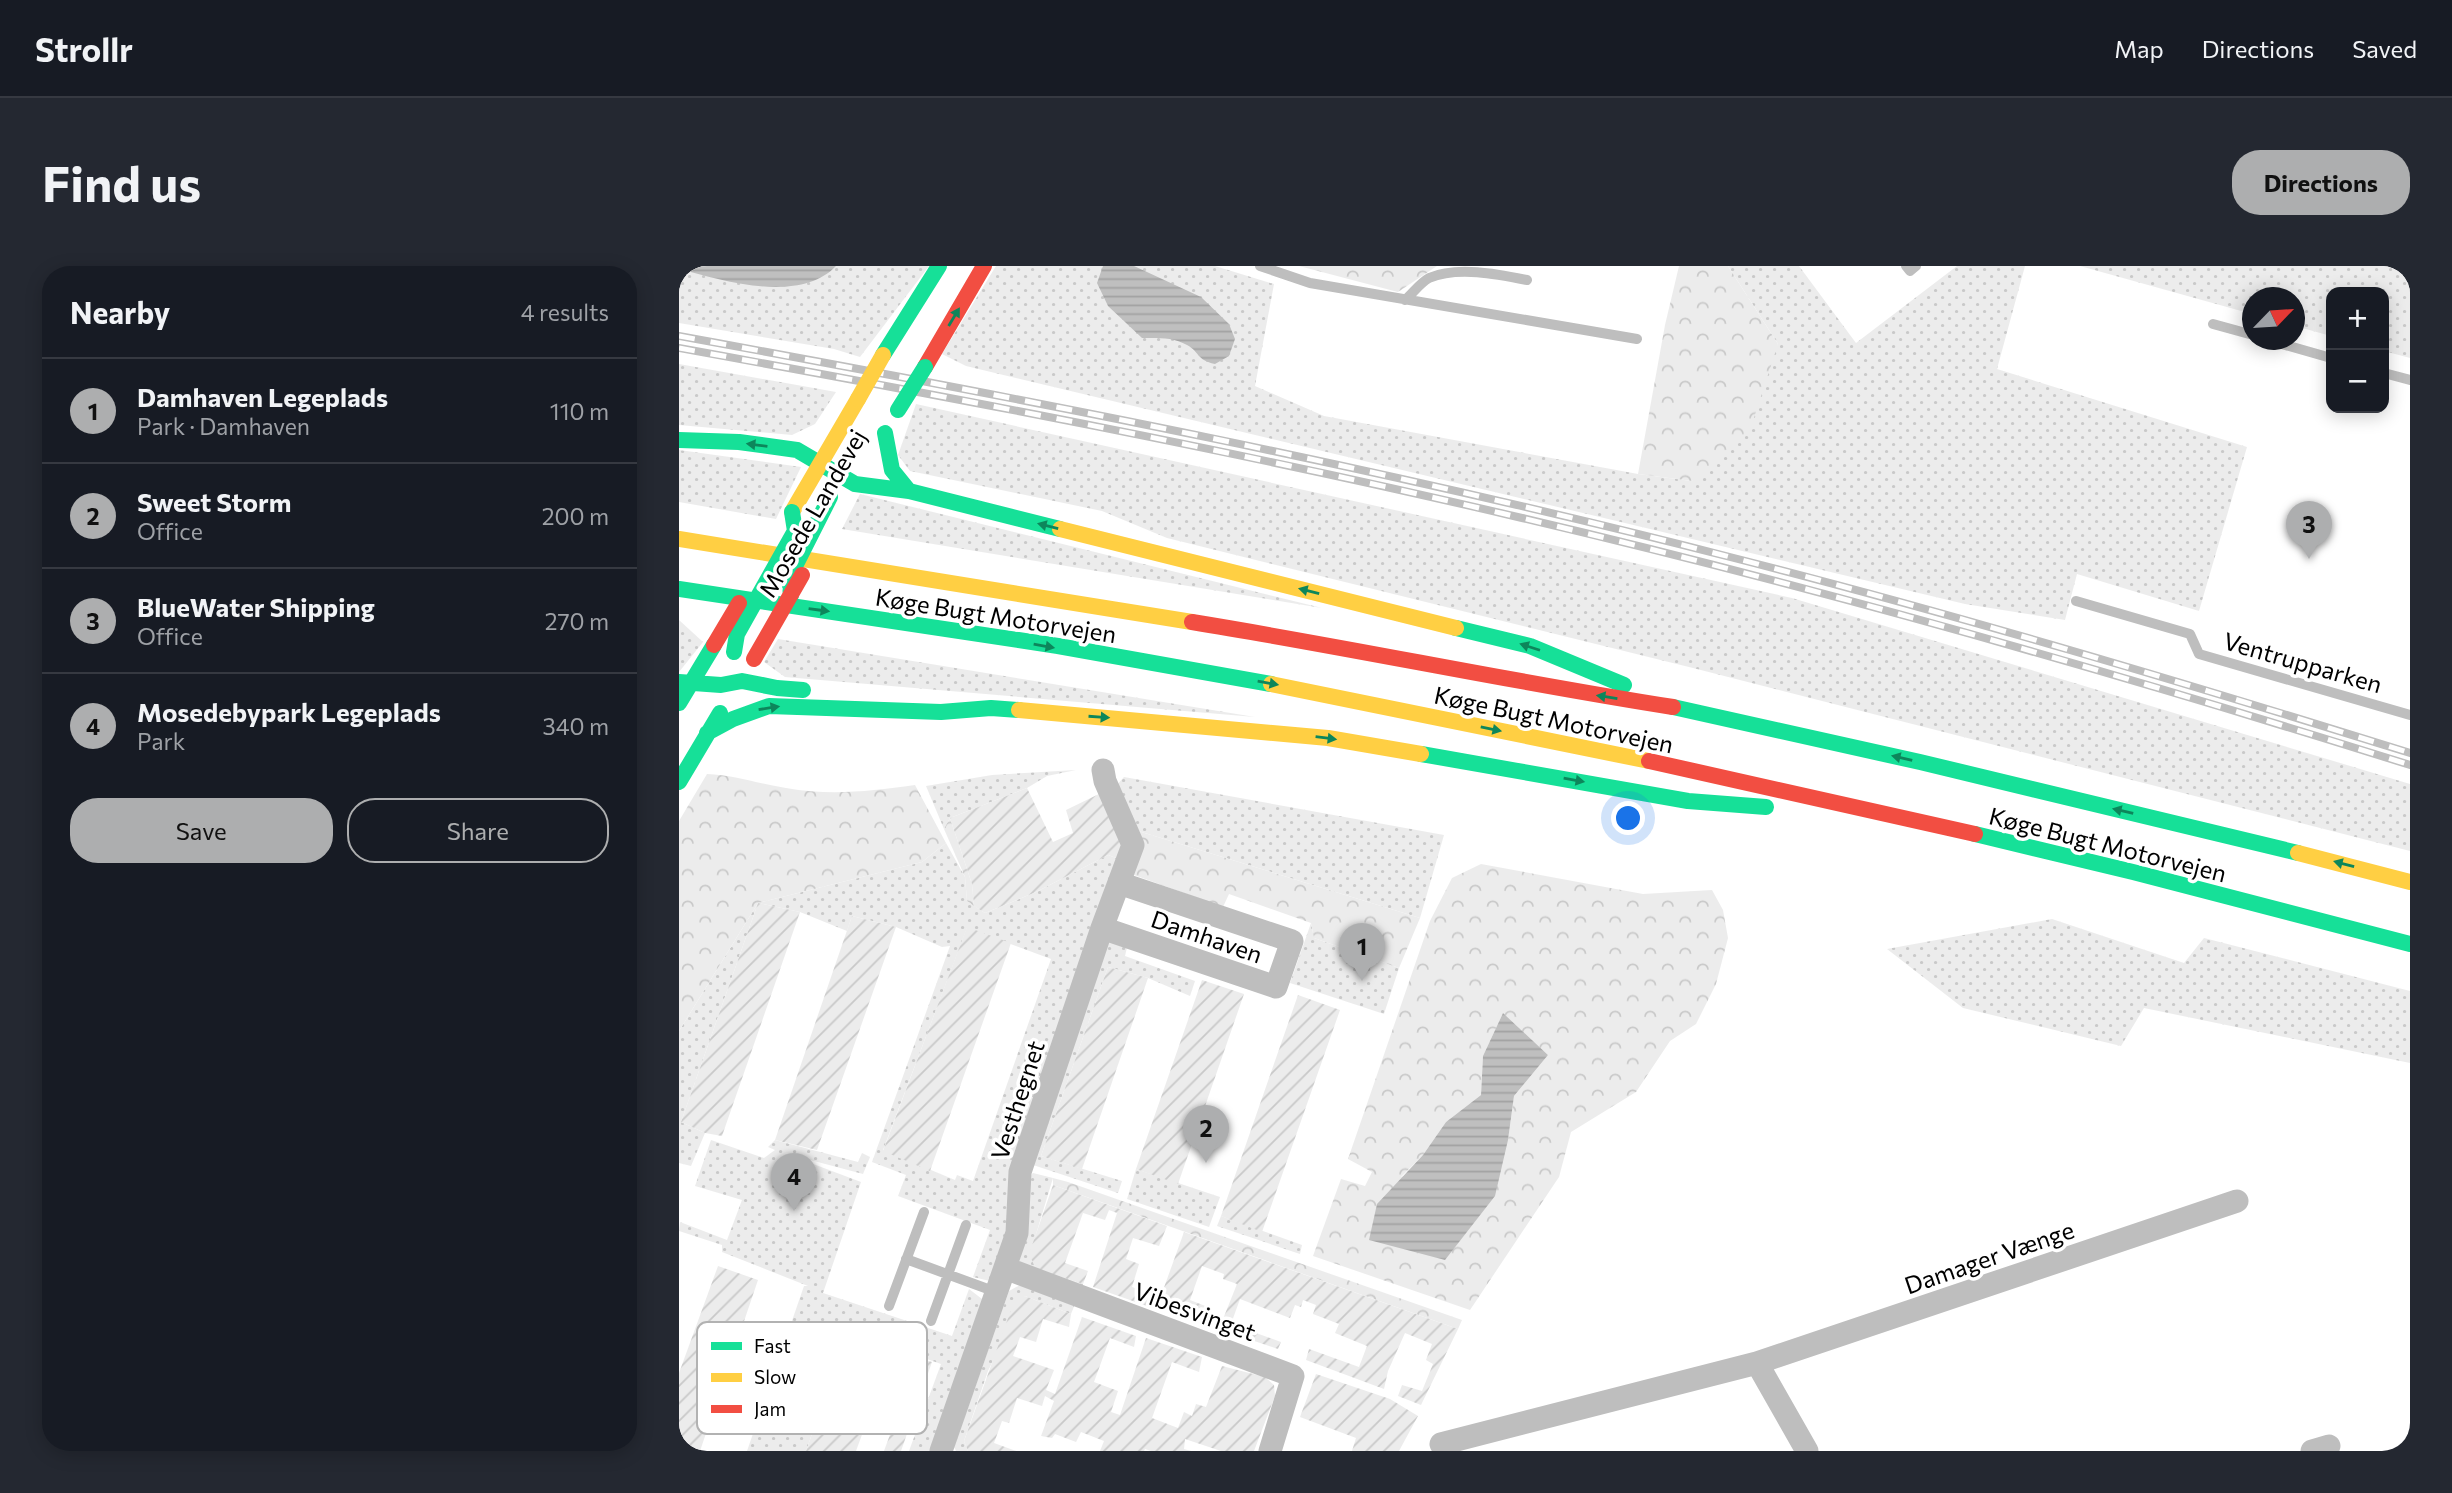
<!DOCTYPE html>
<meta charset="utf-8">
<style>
:root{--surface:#171b24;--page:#242831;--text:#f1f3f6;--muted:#9ea1a6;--line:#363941;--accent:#adaeaf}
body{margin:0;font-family:Commissioner,sans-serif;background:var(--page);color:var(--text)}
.controls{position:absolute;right:21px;top:21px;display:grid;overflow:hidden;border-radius:14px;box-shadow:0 4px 18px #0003}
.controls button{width:63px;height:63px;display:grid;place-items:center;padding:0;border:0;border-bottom:2px solid var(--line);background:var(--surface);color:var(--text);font:35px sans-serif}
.compass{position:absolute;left:1563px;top:21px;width:63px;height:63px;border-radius:50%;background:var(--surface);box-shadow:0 4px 18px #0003;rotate:65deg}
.you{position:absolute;left:950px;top:553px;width:24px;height:24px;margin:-18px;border:5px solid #fff;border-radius:50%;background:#1a73e8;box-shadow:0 0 0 10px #1a73e833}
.badge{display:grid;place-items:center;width:46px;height:46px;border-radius:50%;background:var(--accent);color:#111;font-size:23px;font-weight:700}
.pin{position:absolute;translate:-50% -58px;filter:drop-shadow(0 2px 4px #0008)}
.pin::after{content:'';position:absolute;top:37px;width:24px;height:21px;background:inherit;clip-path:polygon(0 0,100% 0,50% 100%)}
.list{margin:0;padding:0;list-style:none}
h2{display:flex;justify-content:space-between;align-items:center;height:91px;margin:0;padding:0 28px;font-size:30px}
h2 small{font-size:23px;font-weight:400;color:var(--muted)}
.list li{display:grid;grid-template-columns:46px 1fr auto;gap:21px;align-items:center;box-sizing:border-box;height:105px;padding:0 28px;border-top:2px solid var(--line)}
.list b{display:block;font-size:26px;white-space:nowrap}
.list p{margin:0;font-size:23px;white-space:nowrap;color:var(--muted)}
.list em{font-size:23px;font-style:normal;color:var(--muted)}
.actions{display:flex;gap:14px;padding:21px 28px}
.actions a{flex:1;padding:16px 0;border:2px solid var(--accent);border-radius:28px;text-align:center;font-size:24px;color:var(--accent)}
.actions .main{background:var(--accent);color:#111}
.map{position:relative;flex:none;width:1731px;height:1185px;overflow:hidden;border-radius:28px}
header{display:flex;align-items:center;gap:42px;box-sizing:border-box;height:98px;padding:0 35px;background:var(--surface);border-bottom:2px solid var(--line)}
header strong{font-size:33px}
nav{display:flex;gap:38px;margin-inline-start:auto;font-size:24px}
.intro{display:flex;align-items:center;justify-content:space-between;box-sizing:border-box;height:168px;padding:0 42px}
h1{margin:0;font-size:49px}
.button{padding:18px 32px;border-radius:28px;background:var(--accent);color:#111;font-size:24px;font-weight:700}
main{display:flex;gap:42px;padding:0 42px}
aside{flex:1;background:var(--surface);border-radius:28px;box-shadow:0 4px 18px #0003}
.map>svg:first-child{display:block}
</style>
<header>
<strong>Strollr</strong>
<nav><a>Map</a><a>Directions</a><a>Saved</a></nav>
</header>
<div class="intro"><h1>Find us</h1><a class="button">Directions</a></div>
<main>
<aside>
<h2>Nearby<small>4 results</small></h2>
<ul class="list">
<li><span class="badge">1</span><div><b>Damhaven Legeplads</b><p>Park · Damhaven</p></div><em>110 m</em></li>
<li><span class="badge">2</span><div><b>Sweet Storm</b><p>Office</p></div><em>200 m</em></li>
<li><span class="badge">3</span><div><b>BlueWater Shipping</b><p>Office</p></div><em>270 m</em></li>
<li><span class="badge">4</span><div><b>Mosedebypark Legeplads</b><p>Park</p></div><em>340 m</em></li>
</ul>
<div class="actions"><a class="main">Save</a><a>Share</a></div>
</aside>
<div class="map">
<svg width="1731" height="1185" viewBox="0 0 1731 1185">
<defs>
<pattern id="grass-dots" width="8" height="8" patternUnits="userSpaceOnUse" patternTransform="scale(1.75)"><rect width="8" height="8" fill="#ececec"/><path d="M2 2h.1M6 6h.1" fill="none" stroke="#c9c9c9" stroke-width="1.8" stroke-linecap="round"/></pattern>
<pattern id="forest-crowns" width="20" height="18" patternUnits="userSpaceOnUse" patternTransform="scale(1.75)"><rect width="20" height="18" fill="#ececec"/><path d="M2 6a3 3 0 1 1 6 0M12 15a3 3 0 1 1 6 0" fill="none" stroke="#c9c9c9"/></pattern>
<pattern id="garden-furrows" width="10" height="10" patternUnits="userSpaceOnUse" patternTransform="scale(1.75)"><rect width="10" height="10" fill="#ececec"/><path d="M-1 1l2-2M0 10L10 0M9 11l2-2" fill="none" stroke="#c9c9c9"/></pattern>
<pattern id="water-rules" width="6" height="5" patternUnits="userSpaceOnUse" patternTransform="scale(1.75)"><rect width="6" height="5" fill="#bfbfbf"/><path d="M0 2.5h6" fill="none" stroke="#a2a2a2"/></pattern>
</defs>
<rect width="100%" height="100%" fill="#fff"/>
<!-- grass -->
<path fill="url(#grass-dots)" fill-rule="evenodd" d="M 0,0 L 250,0 L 181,91 L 155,83 L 0,57 Z
M 317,0 L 536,0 L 595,18 L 576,120 L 645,150 L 959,208 L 1013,215 L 1099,78 L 1049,0 L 1120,0 L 1177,77 L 1278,0 L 1346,0 L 1318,103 L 1568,181 L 1520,345 L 1398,308 L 1386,354 L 1286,338 L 287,100 L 263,88 Z
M 1401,0 L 1731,0 L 1731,92 L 1705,85 L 1705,26 L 1652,26 L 1652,70 L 1616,60 L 1616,32 L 1574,32 L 1573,48 Z
M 0,98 L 157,126 L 136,158 L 113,169 L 0,159 Z
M 237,138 L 1113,332 L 1731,518 L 1731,585 L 1014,402 L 488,272 L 423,245 L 231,205 L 219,189 Z
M 0,184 L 122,201 L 97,253 L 0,236 Z
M 181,228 L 643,342 L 163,263 Z
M 0,354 L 24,376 L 0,406 Z
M 99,373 L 576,451 L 106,411 L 85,396 Z
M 397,504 L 368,510 L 348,522 L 271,552 L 265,563 L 247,520 L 313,509 Z
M 445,511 L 765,569 L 741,652 L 456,564 L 436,521 Z
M 267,577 L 286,611 L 288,635 L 306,647 L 357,626 L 429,589 L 440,593 L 315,1016 L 294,1011 L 311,964 L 219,930 L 227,909 L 193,896 L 271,680 L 263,681 L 217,661 L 173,650 L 168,665 L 121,646 L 79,637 L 2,856 L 26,867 L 12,900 L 0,897 L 0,765 L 79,637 L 243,596 ZM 288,662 L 372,693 L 294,915 L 278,909 L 276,914 L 204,884 Z
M 1373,653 L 1505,697 L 1525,672 L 1731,725 L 1731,797 L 1465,742 L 1442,780 L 1284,742 L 1208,683 Z
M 632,657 L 635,672 L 720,702 L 705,748 L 611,717 Z
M 429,676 L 449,677 L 446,690 L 516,715 L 511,730 L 469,712 L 429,701 L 362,890 L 443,915 L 439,927 L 351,898 Z
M 32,874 L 85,892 L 96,884 L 89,881 L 96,874 L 179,896 L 183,887 L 191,891 L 184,908 L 105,887 L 182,916 L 144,1027 L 273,1070 L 290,1023 L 307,1036 L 255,1185 L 230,1185 L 262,1098 L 169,1065 L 127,1185 L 68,1185 L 125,1020 L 129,1020 L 43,986 L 43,979 L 0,965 L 1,956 L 48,974 L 63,934 L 16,920 Z
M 457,903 L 541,931 L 530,961 L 448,933 Z
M 354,907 L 374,912 L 351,988 L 357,1003 L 404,1018 L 402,1025 L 340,996 L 345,978 L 348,912 Z
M 542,950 L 623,979 L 621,988 L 538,960 Z
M 341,1019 L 396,1038 L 392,1048 L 346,1030 L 309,1105 L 285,1175 L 289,1185 L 277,1185 L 275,1181 L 330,1025 Z"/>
<!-- forest -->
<path fill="url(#forest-crowns)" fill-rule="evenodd" d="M 620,0 L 758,0 L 719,26 Z
M 1000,0 L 1049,0 L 1099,78 L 1071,164 L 1013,215 L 959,208 L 986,59 Z
M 28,508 C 55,509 80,518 107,522 C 153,530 191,525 236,519 L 267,577 L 243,596 L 79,637 L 0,765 L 0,555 Z
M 271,552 L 293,618 L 295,640 L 288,635 L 286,611 L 265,563 Z
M 456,564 L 741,652 L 720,702 L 635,672 L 632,657 L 550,628 L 544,641 L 455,609 Z
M 802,598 L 964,628 L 1033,624 L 1044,644 L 1049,672 L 1037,718 L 1017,758 L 991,775 L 957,826 L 892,866 L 880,911 L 791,1044 L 634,990 L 662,913 L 686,920 L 693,906 L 669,893 L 751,655 L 773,612 ZM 824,747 L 869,789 L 835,830 L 829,874 L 722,911 L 744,889 L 767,856 L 802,829 L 804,790 Z
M 374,912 L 389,916 L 783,1054 L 779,1063 L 374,919 Z"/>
<!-- garden -->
<path fill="url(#garden-furrows)" d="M 348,522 L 374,576 L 394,567 L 387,544 L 422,527 L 443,577 L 440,593 L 429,589 L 357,626 L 306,647 L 295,640 L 293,618 L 271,552 Z
M 79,637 L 121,646 L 43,870 L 26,867 L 2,856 Z
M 173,650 L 217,661 L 138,884 L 96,874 Z
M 288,661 L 332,677 L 251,905 L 204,885 Z
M 429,701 L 469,712 L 403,903 L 362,890 Z
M 523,714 L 565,728 L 499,918 L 457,903 Z
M 619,729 L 661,744 L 583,966 L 542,950 Z
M 374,919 L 488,960 L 480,980 L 454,972 L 447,993 L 460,998 L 453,1021 L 473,1028 L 468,1040 L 414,1021 L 438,947 L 430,944 L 426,954 L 404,947 L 386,997 L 409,1005 L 404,1018 L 357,1003 L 350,988 Z
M 505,966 L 779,1063 L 742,1139 L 719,1130 L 723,1119 L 743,1125 L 754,1098 L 747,1094 L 753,1078 L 726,1067 L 709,1105 L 705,1123 L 627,1094 L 630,1083 L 680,1101 L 688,1080 L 656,1067 L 660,1058 L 634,1048 L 637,1039 L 624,1034 L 622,1041 L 616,1039 L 611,1052 L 561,1033 L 552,1058 L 602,1076 L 599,1083 L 540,1063 L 558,1018 L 544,1013 L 545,1008 L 523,1000 L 511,1034 L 534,1043 L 530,1060 L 478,1041 Z
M 39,1000 L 79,1014 L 21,1185 L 0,1178 L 0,1107 Z
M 346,1030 L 392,1048 L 390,1061 L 364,1053 L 357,1076 L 341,1071 L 334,1090 L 375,1104 L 367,1124 L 376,1128 L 403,1051 L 457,1070 L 455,1081 L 431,1072 L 415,1116 L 439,1125 L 432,1146 L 441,1149 L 467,1072 L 523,1091 L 520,1106 L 493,1096 L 473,1152 L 499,1162 L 505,1146 L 513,1150 L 517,1138 L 527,1141 L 543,1100 L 586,1111 L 595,1119 L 596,1130 L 575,1185 L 542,1185 L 506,1173 L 505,1183 L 512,1185 L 472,1185 L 466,1183 L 465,1185 L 421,1185 L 425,1175 L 402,1166 L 397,1176 L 376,1168 L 373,1172 L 362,1170 L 375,1135 L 366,1130 L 363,1140 L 338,1132 L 330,1157 L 323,1155 L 315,1177 L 337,1185 L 289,1185 L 285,1175 L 333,1041 Z
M 169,1065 L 215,1081 L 177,1185 L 127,1185 Z
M 239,1092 L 253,1096 L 222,1185 L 205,1185 Z
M 637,1108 L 711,1133 L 739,1150 L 720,1185 L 673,1185 L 677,1172 L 621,1151 Z"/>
<!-- water -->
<path fill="url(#water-rules)" d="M 0,0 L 157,0 C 121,38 44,15 1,3 Z
M 424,0 L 455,0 L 522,31 L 550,58 L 556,73 L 550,90 L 536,98 C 517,94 521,86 508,79 C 494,71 479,72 463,72 L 429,40 L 418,17 Z
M 824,747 L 869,789 L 835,830 L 829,874 L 816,930 L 766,994 L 690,974 L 698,938 L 744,889 L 767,856 L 802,829 L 804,790 Z"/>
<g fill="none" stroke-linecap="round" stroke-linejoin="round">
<!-- lane -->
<path stroke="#bebebe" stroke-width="10" d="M 581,0 L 631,17 L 958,73
M 1227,0 L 1231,5 L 1237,0
M 726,34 C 734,27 741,17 750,12 C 778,0 818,8 848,14
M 1534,58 L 1574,69
M 1589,74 L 1652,92
M 1705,107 L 1731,114
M 1397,335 L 1511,368 L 1520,388 L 1731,449
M 227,993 L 317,1026
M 210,1040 L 245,946
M 252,1055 L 287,959"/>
<!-- street -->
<path stroke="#bebebe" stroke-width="23" d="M 423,662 L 597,721 L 613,675 L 440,617
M 326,1002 L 614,1110 L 591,1185
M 1078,1097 L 1128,1185
M 762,1178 L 1078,1097 L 1558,935
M 262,1185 L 338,967 L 341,906 L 423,662 L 454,579 L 426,515 L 424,504
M 1633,1185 L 1650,1180"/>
<!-- fast -->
<path stroke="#16e098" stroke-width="16" d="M 204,89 L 260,0
M 206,167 L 213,204 L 230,225
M 0,174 L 60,176 L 118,184 L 176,218 L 230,225 L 381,263
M 0,323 L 379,380 L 592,418
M 777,362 L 851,380 L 945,419
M 0,416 L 42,419 L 63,415 L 98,422 L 124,424
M 0,437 L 35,379
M 994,441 L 1241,496 L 1619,587
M 28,467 L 54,453 L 90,440 L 262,446 L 312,442 L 340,444
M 742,488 L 1009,535 L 1087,541
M 0,516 L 41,447
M 1296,568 L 1454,606 L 1731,678"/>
<!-- slow -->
<path stroke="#ffcf43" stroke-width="16" d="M 113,246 L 179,133
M 381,263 L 777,362
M 0,273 L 513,356
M 592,418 L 970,495
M 340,444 L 649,472 L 742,488
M 1619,587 L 1731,616"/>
<!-- jam -->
<path stroke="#f24e42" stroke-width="16" d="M 246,101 L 305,0
M 513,356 C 674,382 833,416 994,441
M 970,495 L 1296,568"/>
<defs>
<path id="rail" d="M 0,70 C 352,134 704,202 1051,291 C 1280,349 1506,417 1731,487
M 0,82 C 282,133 564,186 843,252 C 1142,322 1438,407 1731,499"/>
</defs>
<!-- rail casing -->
<use href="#rail" stroke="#bebebe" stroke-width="8"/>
<!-- rail -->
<use href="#rail" stroke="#fff" stroke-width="5" stroke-dasharray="16" stroke-linecap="butt"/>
<!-- fast-bridge -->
<path stroke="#16e098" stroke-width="16" d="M 219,144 L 246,101
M 112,329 L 110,312 L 151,231
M 55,386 L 58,368 L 116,265 L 113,246"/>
<!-- slow-bridge -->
<path stroke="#ffcf43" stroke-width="16" d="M 179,133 L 204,89"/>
<!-- jam-bridge -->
<path stroke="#f24e42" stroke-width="16" d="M 35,379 L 60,337
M 75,393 L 123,309"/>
</g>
<!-- one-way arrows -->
<defs><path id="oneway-solid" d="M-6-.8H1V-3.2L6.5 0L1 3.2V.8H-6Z" transform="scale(1.75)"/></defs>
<g fill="#0d865b">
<use href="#oneway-solid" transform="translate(275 51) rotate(-59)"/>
<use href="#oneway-solid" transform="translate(78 179) rotate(-173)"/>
<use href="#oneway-solid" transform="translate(369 260) rotate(-166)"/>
<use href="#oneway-solid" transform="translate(630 325) rotate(-166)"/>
<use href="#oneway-solid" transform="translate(140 344) rotate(8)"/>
<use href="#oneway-solid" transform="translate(365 380) rotate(10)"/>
<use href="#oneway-solid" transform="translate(851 381) rotate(-162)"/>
<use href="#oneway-solid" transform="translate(589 417) rotate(10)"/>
<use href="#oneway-solid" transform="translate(928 431) rotate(-171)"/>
<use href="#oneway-solid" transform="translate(90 442) rotate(-9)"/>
<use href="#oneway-solid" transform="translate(420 451) rotate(4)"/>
<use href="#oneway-solid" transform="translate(812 463) rotate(12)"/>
<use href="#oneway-solid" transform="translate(647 472) rotate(7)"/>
<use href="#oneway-solid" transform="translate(1223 492) rotate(-167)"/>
<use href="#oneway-solid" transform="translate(895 514) rotate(10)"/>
<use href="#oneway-solid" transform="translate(1444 545) rotate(-167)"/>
<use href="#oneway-solid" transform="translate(1665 598) rotate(-165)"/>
</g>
<g text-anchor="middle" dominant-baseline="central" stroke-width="7" stroke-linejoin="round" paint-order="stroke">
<!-- street labels -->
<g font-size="24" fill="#000" stroke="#fff">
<text transform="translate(133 247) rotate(-60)">Mosede Landevej</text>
<text transform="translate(317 349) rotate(9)">Køge Bugt Motorvejen</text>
<text transform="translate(1624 396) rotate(16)">Ventrupparken</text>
<text transform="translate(875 453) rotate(12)">Køge Bugt Motorvejen</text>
<text transform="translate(1429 578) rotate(14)">Køge Bugt Motorvejen</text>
<text transform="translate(528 670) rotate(19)">Damhaven</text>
<text transform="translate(338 834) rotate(-72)">Vesthegnet</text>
<text transform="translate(1310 991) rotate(-19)">Damager Vænge</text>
<text transform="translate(516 1045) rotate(20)">Vibesvinget</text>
</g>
</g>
<!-- legend -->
<rect x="18" y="1056" width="230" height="112" rx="10" fill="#fff" stroke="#b2b2b2" stroke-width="2"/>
<rect x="32" y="1076" width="31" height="8" fill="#16e098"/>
<rect x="32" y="1107" width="31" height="9" fill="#ffcf43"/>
<rect x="32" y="1139" width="31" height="8" fill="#f24e42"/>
<g font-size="19" fill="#000">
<text x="75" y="1087">Fast</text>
<text x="75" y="1118">Slow</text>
<text x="75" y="1150">Jam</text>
</g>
</svg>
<div class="controls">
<button>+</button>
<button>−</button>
</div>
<svg class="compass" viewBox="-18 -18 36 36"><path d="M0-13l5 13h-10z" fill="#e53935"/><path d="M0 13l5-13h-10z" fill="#9ea1a6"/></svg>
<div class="you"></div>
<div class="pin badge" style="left:683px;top:715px">1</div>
<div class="pin badge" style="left:527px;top:897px">2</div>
<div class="pin badge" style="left:1630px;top:293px">3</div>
<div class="pin badge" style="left:115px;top:945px">4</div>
</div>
</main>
